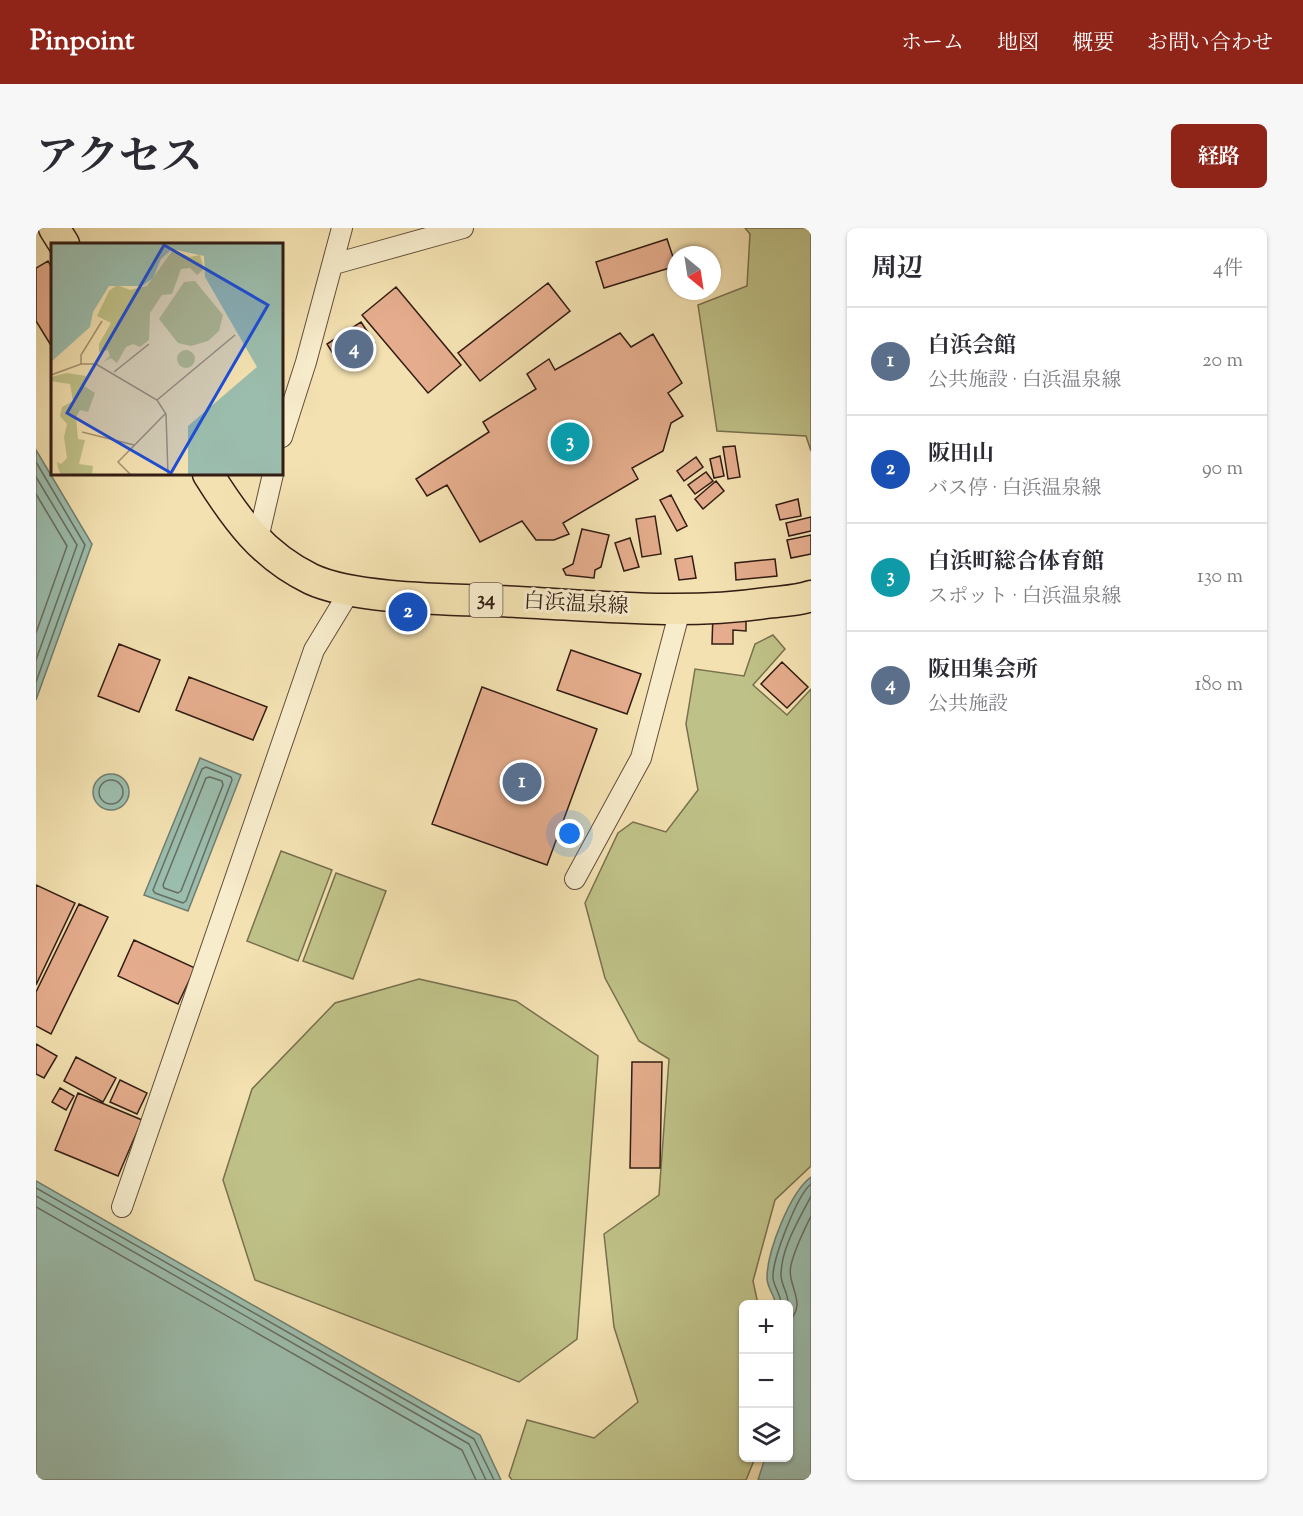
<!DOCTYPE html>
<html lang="ja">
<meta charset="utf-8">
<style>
:root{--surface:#fff;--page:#f7f7f7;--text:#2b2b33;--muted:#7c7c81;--line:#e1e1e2;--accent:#8f2418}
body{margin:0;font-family:"Sorts Mill Goudy","Noto Serif JP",serif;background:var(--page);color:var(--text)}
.controls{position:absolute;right:18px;bottom:18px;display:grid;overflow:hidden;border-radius:9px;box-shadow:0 2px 4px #0004}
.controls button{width:54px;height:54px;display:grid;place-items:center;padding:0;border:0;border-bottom:2px solid var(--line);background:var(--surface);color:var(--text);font:30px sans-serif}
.compass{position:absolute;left:631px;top:18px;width:54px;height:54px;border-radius:50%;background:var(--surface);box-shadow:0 2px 4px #0004;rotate:150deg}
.you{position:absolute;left:534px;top:606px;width:21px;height:21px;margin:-15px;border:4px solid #fff;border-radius:50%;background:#1a73e8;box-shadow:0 0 0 9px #1a73e833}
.badge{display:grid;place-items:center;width:39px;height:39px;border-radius:50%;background:var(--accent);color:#fff;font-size:20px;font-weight:700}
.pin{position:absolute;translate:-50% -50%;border:3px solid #fff;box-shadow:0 2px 6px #0006}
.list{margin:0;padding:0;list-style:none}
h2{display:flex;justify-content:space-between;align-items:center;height:78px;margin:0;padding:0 24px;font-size:26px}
h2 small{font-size:20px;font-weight:400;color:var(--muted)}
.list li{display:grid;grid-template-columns:39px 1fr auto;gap:18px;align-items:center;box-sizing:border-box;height:108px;padding:0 24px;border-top:2px solid var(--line)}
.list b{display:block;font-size:22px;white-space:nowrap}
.list p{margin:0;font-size:20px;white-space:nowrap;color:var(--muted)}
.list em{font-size:20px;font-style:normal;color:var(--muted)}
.icon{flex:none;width:33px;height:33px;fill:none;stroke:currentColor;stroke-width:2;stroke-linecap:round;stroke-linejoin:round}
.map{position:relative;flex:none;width:775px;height:1252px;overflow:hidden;border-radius:9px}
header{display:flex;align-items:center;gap:36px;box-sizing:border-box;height:84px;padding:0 30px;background:var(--accent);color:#fff}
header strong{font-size:28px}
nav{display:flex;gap:33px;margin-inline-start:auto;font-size:21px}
.intro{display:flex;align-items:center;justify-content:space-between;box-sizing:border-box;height:144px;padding:0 36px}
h1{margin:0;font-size:42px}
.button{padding:15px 27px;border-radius:9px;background:var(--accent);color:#fff;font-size:21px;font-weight:700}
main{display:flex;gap:36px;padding:0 36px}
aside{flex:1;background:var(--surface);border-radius:9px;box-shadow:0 2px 4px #0004}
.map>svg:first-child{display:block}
</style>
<header>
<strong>Pinpoint</strong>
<nav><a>ホーム</a><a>地図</a><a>概要</a><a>お問い合わせ</a></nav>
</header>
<div class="intro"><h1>アクセス</h1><a class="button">経路</a></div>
<main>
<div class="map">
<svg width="775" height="1252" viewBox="0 0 775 1252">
<rect width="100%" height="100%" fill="#f3e1b1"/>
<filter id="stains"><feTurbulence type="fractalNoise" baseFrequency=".00333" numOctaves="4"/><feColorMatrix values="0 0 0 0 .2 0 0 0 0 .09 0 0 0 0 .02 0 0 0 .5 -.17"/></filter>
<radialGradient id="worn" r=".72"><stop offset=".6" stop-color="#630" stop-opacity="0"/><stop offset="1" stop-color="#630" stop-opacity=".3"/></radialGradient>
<!-- green -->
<path fill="#bfc288" stroke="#79704e" stroke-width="1.5" d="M 709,0 L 775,0 L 775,223 L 770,208 L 681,203 L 662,77 L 711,58 L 714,6 Z
M 737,407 L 749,421 L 717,457 L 751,487 L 775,461 L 775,938 L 739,972 L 717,1053 L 722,1076 L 708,1076 L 708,1230 L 719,1230 L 710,1252 L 476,1252 L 473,1248 L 491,1192 L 558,1210 L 602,1174 L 578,1099 L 568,1006 L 623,967 L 633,831 L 603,813 L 569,750 L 549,675 L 582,605 L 597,594 L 630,604 L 662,562 L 650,496 L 659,441 L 708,448 L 719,416 Z
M 245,623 L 296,642 L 262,733 L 211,713 Z
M 300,645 L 350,663 L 317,751 L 267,733 Z
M 383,751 L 480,773 L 562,828 L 541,1111 L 483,1154 L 219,1052 L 187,952 L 216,861 L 299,775 Z"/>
<!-- water -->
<path fill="#9bbdad" stroke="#717d70" stroke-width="1.5" d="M 0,222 L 56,316 L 0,472 Z
M 164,530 L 205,547 L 152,683 L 108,667 Z
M57 564a18 18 0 1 1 36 0a18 18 0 1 1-36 0Z
M 775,949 L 775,1252 L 722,1252 L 729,1230 L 752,1230 L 752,1076 L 740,1076 C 738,1067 731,1059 731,1050 C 731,1024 754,964 775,949 Z
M 0,953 L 444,1207 L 465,1252 L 0,1252 Z"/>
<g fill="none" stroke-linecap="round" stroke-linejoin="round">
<!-- shore -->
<path stroke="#676d60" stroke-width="1.5" d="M 0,234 L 49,317 L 0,454
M 0,249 L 41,317 L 0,432
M 0,266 L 31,318 L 0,405
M 170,539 L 195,549 L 196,552 L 150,673 L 147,675 L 119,665 L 117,662 L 166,541 Z
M 174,549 L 186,553 L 187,557 L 145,663 L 142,665 L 128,660 L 127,657 L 170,550 Z
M63 564a12 12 0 1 1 24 0a12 12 0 1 1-24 0Z
M 0,960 L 438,1211 L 458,1252
M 0,968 L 433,1216 L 450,1252
M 0,979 L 426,1222 L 440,1252
M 745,1076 C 745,1067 738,1059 737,1050 C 736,1032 761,967 775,956
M 752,1079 C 754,1067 745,1058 745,1047 C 745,1020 763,992 775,968
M 752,1094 C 773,1075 750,1058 755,1037 C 759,1020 767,1004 775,988"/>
</g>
<!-- building -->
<path fill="#e5ad8d" stroke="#331d14" stroke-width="1.5" d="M 631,11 L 640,38 L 568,60 L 560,34 Z
M 12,33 L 16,40 L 16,119 L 0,93 L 0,40 Z
M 512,55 L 534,83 L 444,153 L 422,125 Z
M 360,59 L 425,137 L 392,165 L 326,87 Z
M 325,94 L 339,115 L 304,137 L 291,116 Z
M 584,105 L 595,119 L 617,106 L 646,155 L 632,165 L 647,188 L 635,195 L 627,223 L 596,240 L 602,251 L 527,295 L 533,306 L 518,312 L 500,312 L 486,293 L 444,314 L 411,257 L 391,268 L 380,251 L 453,204 L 447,194 L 500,161 L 491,146 L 513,131 L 519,142 Z
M 699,218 L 704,249 L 692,251 L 687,219 Z
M 684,228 L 688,248 L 678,250 L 674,231 Z
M 660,229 L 667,239 L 648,253 L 641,243 Z
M 670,244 L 677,253 L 659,266 L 652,257 Z
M 680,253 L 688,263 L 667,281 L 659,271 Z
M 635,267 L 651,298 L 641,303 L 624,272 Z
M 762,271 L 765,288 L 744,292 L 740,277 Z
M 619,288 L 625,326 L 606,329 L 600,291 Z
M 775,289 L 775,303 L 753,308 L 750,295 Z
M 546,301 L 573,307 L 565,339 L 559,342 L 558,350 L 530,347 L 527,341 L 537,336 Z
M 775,307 L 775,326 L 755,330 L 751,312 Z
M 594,310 L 603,339 L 588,343 L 579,315 Z
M 656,328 L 660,350 L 643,352 L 639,331 Z
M 739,331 L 741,348 L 700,352 L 699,335 Z
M 677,385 L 710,386 L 710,403 L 697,402 L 697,416 L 676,416 Z
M 83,416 L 124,432 L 103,484 L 62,468 Z
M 535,422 L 605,446 L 591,486 L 521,462 Z
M 746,434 L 772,459 L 751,480 L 725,456 Z
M 153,449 L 231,479 L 217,512 L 140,482 Z
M 446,459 L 561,501 L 511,637 L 396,596 Z
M 0,657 L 39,675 L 0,757 Z
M 43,676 L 72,689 L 15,806 L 0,798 L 0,764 Z
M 98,712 L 159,740 L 142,776 L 82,748 Z
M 0,816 L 21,828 L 8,850 L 0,846 Z
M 40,829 L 80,850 L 67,874 L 28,853 Z
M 596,834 L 626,834 L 624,940 L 594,940 Z
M 84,852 L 111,865 L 101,886 L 74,874 Z
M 24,860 L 38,868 L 30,882 L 16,874 Z
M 42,865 L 106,892 L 82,948 L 19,922 Z"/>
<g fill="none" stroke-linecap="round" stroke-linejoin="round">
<defs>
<path id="minor" d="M 298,36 L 427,0
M 246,209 L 270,134 L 306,0
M 221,315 L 237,246
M 539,651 L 605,530 L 644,382
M 86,979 L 278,422 L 315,361"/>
<path id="primary" d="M 18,0 L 28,16
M 172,246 C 200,291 227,328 275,351 C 322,373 427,371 482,374 C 564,378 648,387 730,375 C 745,373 762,373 775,368"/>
</defs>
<!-- minor casing -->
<use href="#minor" stroke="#634e3b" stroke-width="22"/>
<!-- primary casing -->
<use href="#primary" stroke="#331d14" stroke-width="33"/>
<!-- minor -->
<use href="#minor" stroke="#f7eccc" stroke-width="20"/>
<!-- primary -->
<use href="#primary" stroke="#f3e1b1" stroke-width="30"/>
</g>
<g text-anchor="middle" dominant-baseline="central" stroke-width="6" stroke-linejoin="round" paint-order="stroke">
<!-- shield labels -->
<rect fill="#f7eccc" stroke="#6e5b4b" stroke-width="1.5" x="433.5" y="355" width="33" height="34" rx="4.5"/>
<g font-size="20" font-weight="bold" fill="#331d14">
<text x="450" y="372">34</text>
</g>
<!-- street labels -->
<g font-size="21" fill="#331d14" stroke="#f7eccc">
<text transform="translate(540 377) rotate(3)">白浜温泉線</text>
</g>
</g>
<!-- overview -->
<g transform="translate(15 15)">
<rect width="232" height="232" fill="#f3e1b1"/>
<path d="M 122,7 L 139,14 L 149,12 L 153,26 L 146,32 L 139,25 L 130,26 L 121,51 L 111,52 L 99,70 L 98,97 L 89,104 L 82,101 L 75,104 L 66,120 L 60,115 L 52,119 L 59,113 L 57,107 L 48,109 L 48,101 L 60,80 L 46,73 L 58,48 L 66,42 L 79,47 L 96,43 ZM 144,38 L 172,72 L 168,88 L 157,98 L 140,103 L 127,100 L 108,76 L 133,39 ZM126 116a9 9 0 1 1 18 0a9 9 0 1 1-18 0ZM 16,130 L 35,133 L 33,143 L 44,150 L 37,169 L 29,167 L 25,174 L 27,196 L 34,197 L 28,221 L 42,223 L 41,232 L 10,232 L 7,225 L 6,219 L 10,221 L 16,215 L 13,194 L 16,181 L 9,173 L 11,164 L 22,158 L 19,141 L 0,138 L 0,134 Z" fill="#bfc288"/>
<path d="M 0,0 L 232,0 L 232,232 L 137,232 L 137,183 L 206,124 L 154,34 L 153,13 L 121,6 L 110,16 L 102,35 L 91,43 L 58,43 L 42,69 L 39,84 L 0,119 Z" fill="#9bbdad"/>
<path fill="none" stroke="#a69372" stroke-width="1.5" d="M 30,121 L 30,112 L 51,78M 63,129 L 98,101M 0,132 L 30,121 L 45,121 L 106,157 L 115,171 L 117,232M 106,157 L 184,92M 31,189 L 83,202M 80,232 L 67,219 L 114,171"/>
<path fill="#1d4ed8" fill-opacity="0.15" stroke="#1d4ed8" stroke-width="3" d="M 113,2 L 217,62 L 120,230 L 16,170 Z"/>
<rect width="232" height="232" fill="none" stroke="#331d14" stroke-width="3"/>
</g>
<rect width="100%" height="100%" filter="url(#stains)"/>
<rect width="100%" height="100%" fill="url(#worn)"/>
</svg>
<div class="controls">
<button>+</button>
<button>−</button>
<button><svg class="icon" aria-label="layers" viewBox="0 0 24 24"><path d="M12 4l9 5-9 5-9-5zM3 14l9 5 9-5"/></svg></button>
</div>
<svg class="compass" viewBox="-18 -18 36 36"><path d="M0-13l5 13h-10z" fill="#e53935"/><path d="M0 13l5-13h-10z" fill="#7c7c81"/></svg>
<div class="you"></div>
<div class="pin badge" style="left:486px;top:554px;background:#5c6f8a">1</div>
<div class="pin badge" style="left:372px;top:384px;background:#1a4fb4">2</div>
<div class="pin badge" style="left:534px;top:214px;background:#0f9aa8">3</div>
<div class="pin badge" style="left:318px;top:121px;background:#5c6f8a">4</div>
</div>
<aside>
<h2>周辺<small>4件</small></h2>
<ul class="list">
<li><span class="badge" style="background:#5c6f8a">1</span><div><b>白浜会館</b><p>公共施設 · 白浜温泉線</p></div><em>20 m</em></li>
<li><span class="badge" style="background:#1a4fb4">2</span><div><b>阪田山</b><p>バス停 · 白浜温泉線</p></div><em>90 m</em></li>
<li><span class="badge" style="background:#0f9aa8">3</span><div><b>白浜町総合体育館</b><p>スポット · 白浜温泉線</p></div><em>130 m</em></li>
<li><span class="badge" style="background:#5c6f8a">4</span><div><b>阪田集会所</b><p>公共施設</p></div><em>180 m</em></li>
</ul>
</aside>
</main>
